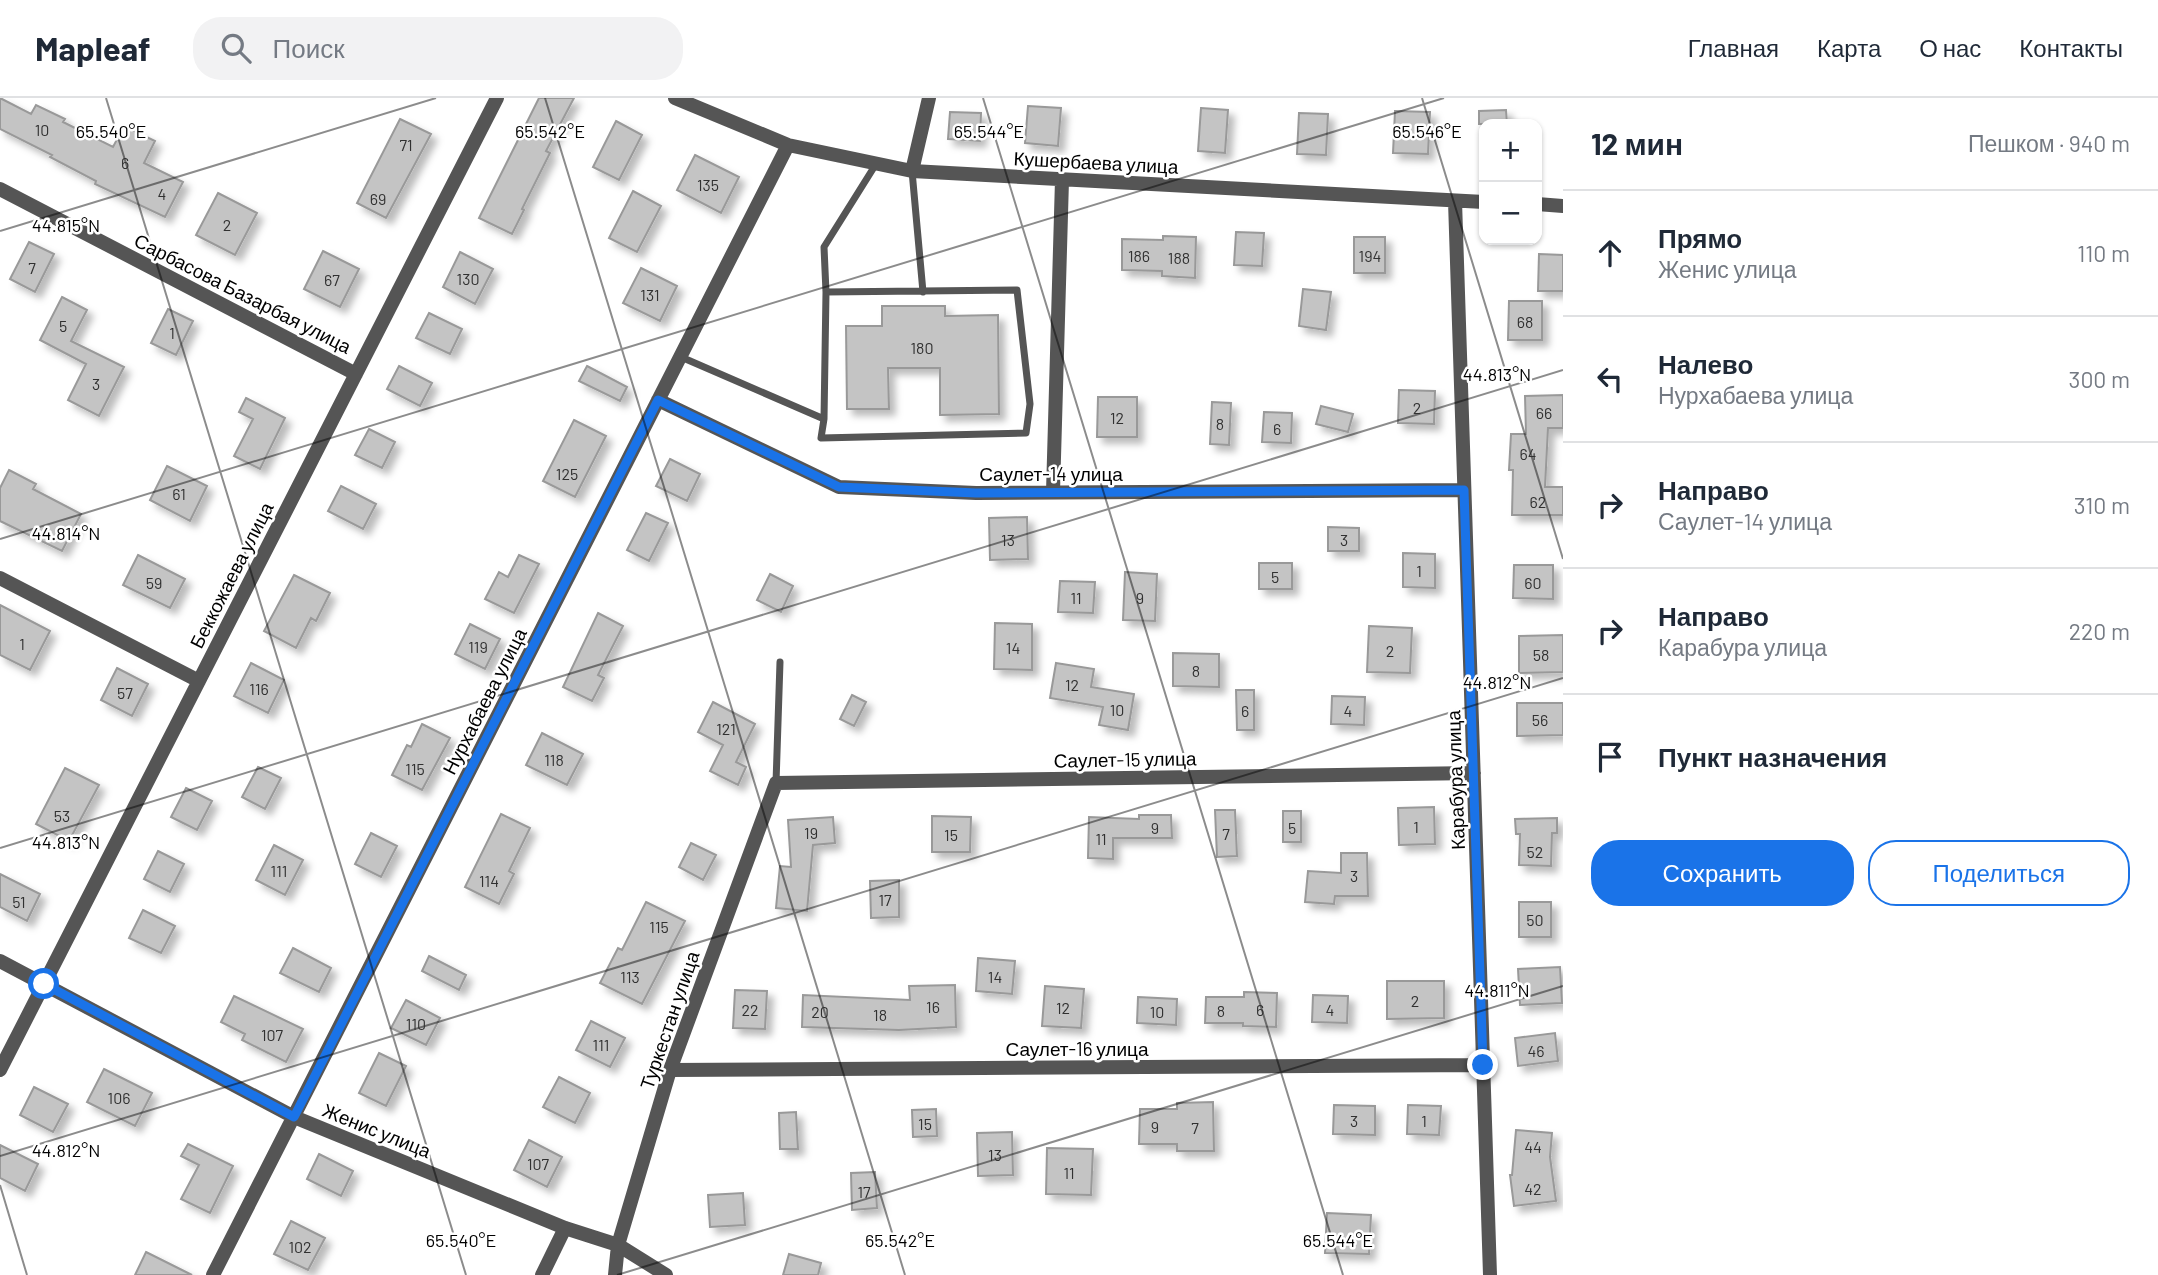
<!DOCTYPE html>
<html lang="ru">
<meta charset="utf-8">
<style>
:root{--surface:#fff;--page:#f2f2f3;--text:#1f2937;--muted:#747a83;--line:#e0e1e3;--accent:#1a73e8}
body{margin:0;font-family:Barlow,sans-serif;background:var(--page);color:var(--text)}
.controls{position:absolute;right:21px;top:21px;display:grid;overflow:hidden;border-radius:14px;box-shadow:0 2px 5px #0004}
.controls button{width:63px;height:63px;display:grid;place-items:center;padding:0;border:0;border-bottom:2px solid var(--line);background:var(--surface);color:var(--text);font:35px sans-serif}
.stop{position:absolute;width:21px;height:21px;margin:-16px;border:5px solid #1a73e8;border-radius:50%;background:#fff}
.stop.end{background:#1a73e8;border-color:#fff;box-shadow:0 2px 7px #0008}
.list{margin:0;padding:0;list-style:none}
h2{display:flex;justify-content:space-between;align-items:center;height:91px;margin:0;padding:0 28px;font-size:30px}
h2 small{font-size:23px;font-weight:400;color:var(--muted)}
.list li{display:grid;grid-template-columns:46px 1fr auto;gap:21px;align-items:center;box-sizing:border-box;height:126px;padding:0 28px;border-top:2px solid var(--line)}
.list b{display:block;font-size:26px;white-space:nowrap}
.list p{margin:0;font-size:23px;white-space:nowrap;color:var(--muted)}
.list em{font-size:23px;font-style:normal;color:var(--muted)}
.actions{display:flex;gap:14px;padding:21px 28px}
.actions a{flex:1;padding:16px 0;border:2px solid var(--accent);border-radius:28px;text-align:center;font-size:24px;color:var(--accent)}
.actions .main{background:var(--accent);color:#fff}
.icon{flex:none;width:38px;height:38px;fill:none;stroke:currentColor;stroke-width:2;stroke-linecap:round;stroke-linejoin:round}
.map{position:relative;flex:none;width:1563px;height:1177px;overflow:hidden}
header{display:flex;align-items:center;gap:42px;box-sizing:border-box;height:98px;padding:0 35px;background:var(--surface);border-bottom:2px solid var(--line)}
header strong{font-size:33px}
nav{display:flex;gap:38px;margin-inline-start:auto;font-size:24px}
.search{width:490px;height:63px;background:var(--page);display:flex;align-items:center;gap:18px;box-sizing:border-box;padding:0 24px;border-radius:28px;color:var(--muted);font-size:26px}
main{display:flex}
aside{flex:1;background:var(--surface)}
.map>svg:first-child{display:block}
</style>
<header>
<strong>Mapleaf</strong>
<div class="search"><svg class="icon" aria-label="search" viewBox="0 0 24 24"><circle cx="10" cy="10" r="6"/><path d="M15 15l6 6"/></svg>Поиск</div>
<nav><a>Главная</a><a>Карта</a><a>О нас</a><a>Контакты</a></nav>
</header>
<main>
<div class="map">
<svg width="1563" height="1177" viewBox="0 0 1563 1177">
<defs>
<filter id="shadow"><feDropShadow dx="6" dy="6" stdDeviation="3.5" flood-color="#0004"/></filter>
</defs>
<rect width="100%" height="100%" fill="#fff"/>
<!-- building -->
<path fill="#c4c4c4" stroke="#999" stroke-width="2" filter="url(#shadow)" d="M 0,0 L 31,16 L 36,7 L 65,21 L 63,24 L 113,49 L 124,28 L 155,43 L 144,65 L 183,84 L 165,119 L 95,86 L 96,83 L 50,59 L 52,57 L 0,31 Z
M 539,0 L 574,0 L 546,53 L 550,55 L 522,111 L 524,112 L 512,136 L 479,120 Z
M 1028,8 L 1061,10 L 1058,48 L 1025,45 Z
M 1201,10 L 1228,12 L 1225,55 L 1198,53 Z
M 1506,12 L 1507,26 L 1479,26 L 1479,13 Z
M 1395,13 L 1430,14 L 1428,56 L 1393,55 Z
M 950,14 L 981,15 L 980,43 L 948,41 Z
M 1299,15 L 1328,16 L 1326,57 L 1297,56 Z
M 400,21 L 431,36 L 386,120 L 357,105 Z
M 616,23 L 642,37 L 619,82 L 593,69 Z
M 695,57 L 739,79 L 721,115 L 677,92 Z
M 633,93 L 661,108 L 637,154 L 609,140 Z
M 218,95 L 257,115 L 235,157 L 196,137 Z
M 1236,134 L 1264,135 L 1262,168 L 1234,167 Z
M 1163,138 L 1196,139 L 1195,180 L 1162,178 L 1162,173 L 1122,172 L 1122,141 L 1163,142 Z
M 1354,139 L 1385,139 L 1385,175 L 1354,175 Z
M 29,144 L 54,156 L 35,194 L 10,181 Z
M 323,153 L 359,171 L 340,209 L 304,191 Z
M 460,154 L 493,171 L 475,206 L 443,189 Z
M 1539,156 L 1563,157 L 1563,193 L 1538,193 Z
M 641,170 L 677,188 L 660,223 L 623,205 Z
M 1303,191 L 1331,194 L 1326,232 L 1299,228 Z
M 62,199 L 87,212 L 71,243 L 124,269 L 99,318 L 68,302 L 86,266 L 40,242 Z
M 1509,203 L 1542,203 L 1542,242 L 1508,242 Z
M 882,208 L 945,208 L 945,218 L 998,217 L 999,316 L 940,317 L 940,270 L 888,270 L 889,311 L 847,311 L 846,228 L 882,228 Z
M 168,211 L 193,223 L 176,257 L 151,245 Z
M 429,215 L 462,231 L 450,256 L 416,240 Z
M 399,268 L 432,285 L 420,308 L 387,291 Z
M 587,268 L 627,289 L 620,303 L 579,283 Z
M 1399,292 L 1435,293 L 1434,326 L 1398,325 Z
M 1563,297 L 1563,330 L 1548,330 L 1545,389 L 1563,389 L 1563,417 L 1512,417 L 1513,372 L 1509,372 L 1511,336 L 1526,336 L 1525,298 Z
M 1098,299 L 1137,299 L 1137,339 L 1097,339 Z
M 246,300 L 285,320 L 260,371 L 234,358 L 253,321 L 239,314 Z
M 1212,304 L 1231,305 L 1229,347 L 1210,346 Z
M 1321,308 L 1353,316 L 1348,334 L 1316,326 Z
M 1264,314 L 1292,315 L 1291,345 L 1262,344 Z
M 574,322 L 606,338 L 575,399 L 543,383 Z
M 369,331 L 395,344 L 382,370 L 355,357 Z
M 670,361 L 700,376 L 687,403 L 656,388 Z
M 167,368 L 207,388 L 190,423 L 150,402 Z
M 9,372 L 36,386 L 33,391 L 81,416 L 62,453 L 0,423 L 0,390 Z
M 341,388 L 376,406 L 363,431 L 328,413 Z
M 646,415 L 668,425 L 649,463 L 627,452 Z
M 1027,419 L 1028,461 L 990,462 L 989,420 Z
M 1328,429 L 1359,430 L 1359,453 L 1328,453 Z
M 1403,455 L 1435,456 L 1435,490 L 1403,489 Z
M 138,457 L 185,481 L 170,510 L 123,487 Z
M 519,457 L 539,466 L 514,515 L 485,501 L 499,474 L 508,479 Z
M 1259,465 L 1292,465 L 1292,491 L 1259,491 Z
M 1514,467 L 1553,467 L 1553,501 L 1513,500 Z
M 1125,474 L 1157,476 L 1155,523 L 1123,522 Z
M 770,476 L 793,488 L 781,514 L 757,502 Z
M 294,477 L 330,495 L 316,523 L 311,520 L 296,550 L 264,533 Z
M 1060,483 L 1095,484 L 1093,515 L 1058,514 Z
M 0,507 L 50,533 L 30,572 L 0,557 Z
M 598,515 L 623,528 L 598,577 L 604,580 L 592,603 L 563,589 Z
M 995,525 L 1032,526 L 1032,572 L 994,571 Z
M 470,526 L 500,541 L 485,571 L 455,556 Z
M 1369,528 L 1412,530 L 1410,575 L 1367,574 Z
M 1563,537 L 1563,574 L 1519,575 L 1519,538 Z
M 1173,555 L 1219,556 L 1219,589 L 1173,588 Z
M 251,565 L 284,582 L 268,615 L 234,598 Z
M 1056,565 L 1094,571 L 1091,589 L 1134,596 L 1128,632 L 1099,627 L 1103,609 L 1050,600 Z
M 117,570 L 148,586 L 132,618 L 101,602 Z
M 1236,592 L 1254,592 L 1254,632 L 1237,632 Z
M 852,597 L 866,604 L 854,628 L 840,621 Z
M 1332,598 L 1365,599 L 1364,627 L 1331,626 Z
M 713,604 L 755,626 L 736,664 L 746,669 L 738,687 L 710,673 L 723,647 L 698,634 Z
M 1517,605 L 1563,605 L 1563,637 L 1517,638 Z
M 422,626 L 450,640 L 422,692 L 392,677 L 407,647 L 411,649 Z
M 542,635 L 583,656 L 567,687 L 526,667 Z
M 258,669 L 281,680 L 265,711 L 242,699 Z
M 65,670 L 99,687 L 69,743 L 36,726 Z
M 186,690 L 212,703 L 197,732 L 171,719 Z
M 1434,709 L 1435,746 L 1399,747 L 1398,710 Z
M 1215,712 L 1235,712 L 1237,758 L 1217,759 Z
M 1283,713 L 1301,713 L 1301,744 L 1283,744 Z
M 501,716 L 530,730 L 509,773 L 514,776 L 499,806 L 465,789 Z
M 1139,717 L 1171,717 L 1172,740 L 1113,740 L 1113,761 L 1088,760 L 1089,719 L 1139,721 Z
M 932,718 L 971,719 L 970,754 L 932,754 Z
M 833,719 L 835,745 L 813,747 L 807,813 L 776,810 L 780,768 L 791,769 L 788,722 Z
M 1557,720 L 1557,735 L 1552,735 L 1551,768 L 1519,767 L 1520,736 L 1516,736 L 1515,721 Z
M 371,735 L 397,748 L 381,779 L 355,766 Z
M 691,745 L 716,757 L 703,782 L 679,769 Z
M 274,747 L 303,762 L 285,797 L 256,782 Z
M 158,753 L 184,766 L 170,794 L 144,781 Z
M 1341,755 L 1367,755 L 1368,798 L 1335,798 L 1334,806 L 1305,804 L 1308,773 L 1341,775 Z
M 0,776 L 40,796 L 27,823 L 0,809 Z
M 899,782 L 899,819 L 871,820 L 870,783 Z
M 646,804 L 685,823 L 642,906 L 600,885 L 618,850 L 622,852 Z
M 1519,804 L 1551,804 L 1551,839 L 1519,839 Z
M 143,812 L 175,828 L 161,855 L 129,840 Z
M 293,850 L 331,870 L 319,894 L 280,875 Z
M 429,858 L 466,877 L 459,892 L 422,873 Z
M 978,860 L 1015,863 L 1012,896 L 976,893 Z
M 1560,869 L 1562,905 L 1520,907 L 1518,871 Z
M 1387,883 L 1444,883 L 1444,920 L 1387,921 Z
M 955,887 L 956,929 L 899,932 L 802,929 L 803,897 L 910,902 L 909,888 Z
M 1045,888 L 1084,891 L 1081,930 L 1042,928 Z
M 735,892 L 767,893 L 765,931 L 733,930 Z
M 1244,894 L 1277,895 L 1276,929 L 1243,928 L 1243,925 L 1205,925 L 1206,899 L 1244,899 Z
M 1313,897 L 1348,898 L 1347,925 L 1312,924 Z
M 234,898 L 303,931 L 286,964 L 242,942 L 245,936 L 221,924 Z
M 1138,899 L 1177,901 L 1176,927 L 1137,925 Z
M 406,902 L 440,920 L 426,947 L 391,930 Z
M 591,923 L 625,940 L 610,969 L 576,952 Z
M 1555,935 L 1558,963 L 1518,968 L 1515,940 Z
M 379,955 L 406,968 L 386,1008 L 359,995 Z
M 104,971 L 152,995 L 135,1028 L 87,1004 Z
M 559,979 L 590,995 L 575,1025 L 543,1009 Z
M 34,989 L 68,1006 L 53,1034 L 20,1017 Z
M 1213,1004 L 1214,1053 L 1177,1053 L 1177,1046 L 1139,1046 L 1140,1011 L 1177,1011 L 1177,1005 Z
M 1334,1007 L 1375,1008 L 1375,1037 L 1333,1036 Z
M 1408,1007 L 1441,1008 L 1439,1037 L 1407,1036 Z
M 936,1011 L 937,1038 L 913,1039 L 912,1012 Z
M 796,1014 L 798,1051 L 780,1051 L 779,1015 Z
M 1516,1032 L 1552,1035 L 1550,1059 L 1556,1103 L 1514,1108 L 1510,1077 L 1512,1077 Z
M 1012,1034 L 1013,1077 L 978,1078 L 977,1035 Z
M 529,1042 L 562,1059 L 547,1089 L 514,1072 Z
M 188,1046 L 233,1068 L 210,1115 L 181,1101 L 199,1067 L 181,1058 Z
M 0,1047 L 38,1066 L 25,1093 L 0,1080 Z
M 1047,1050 L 1093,1051 L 1091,1097 L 1046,1096 Z
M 319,1056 L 353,1073 L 341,1098 L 307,1081 Z
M 875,1074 L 877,1110 L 852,1112 L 851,1075 Z
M 743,1095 L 745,1127 L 710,1129 L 708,1097 Z
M 1327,1115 L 1371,1117 L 1369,1156 L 1325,1155 Z
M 291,1123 L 325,1140 L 308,1172 L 274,1156 Z
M 146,1154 L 192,1177 L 135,1177 Z
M 789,1156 L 821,1165 L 818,1177 L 783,1177 Z"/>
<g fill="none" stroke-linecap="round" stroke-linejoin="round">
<!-- lane -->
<path stroke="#555" stroke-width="7" d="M 912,73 L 923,194
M 826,194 L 824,149 L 876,66
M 681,259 L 824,321 L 821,340 L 1026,335 L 1030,306 L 1017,192 L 826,194 L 824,321
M 776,685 L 780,564"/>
<!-- street -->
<path stroke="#555" stroke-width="14" d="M 675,0 L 788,47 L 912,73 L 1484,104
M 912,73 L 929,0
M 0,91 L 356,276
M 1455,103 L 1490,1177
M 1537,106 L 1563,108
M 658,302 L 839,389 L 976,395 L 1464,392
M 1053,394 L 1062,82
M 0,480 L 199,583
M 0,863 L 294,1019 L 565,1130 L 618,1147 L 666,1177
M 0,972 L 497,0
M 670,972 L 1483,967
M 213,1177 L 788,47
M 542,1177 L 565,1130
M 615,1177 L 618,1147 L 670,972 L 776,685 L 1474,675"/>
</g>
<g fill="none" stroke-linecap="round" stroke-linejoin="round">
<!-- route -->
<path stroke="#1a73e8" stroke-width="9" d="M 44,886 L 294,1019 L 658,302 L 839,389 L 976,395 L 1464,392 L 1483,967"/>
</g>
<!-- ticks -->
<path fill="none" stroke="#000" stroke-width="2" stroke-opacity="0.45" d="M 106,0 L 466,1177M 545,0 L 905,1177M 983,0 L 1343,1177M 1422,0 L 1563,461M 0,133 L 436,0M 0,441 L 1444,0M 0,750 L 1563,272M 0,1058 L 1563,580M 0,1087 L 27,1177M 617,1177 L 1563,888"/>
<g text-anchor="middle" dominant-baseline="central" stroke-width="5" stroke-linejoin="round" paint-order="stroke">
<!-- number labels -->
<g font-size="16" fill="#313131">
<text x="42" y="31">10</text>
<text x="406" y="46">71</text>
<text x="125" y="64">6</text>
<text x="708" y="86">135</text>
<text x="162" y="95">4</text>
<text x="378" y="100">69</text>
<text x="227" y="126">2</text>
<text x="1139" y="157">186</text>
<text x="1370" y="157">194</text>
<text x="1179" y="159">188</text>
<text x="32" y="169">7</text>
<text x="468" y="180">130</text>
<text x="332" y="181">67</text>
<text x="650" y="196">131</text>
<text x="1525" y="223">68</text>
<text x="63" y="227">5</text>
<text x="172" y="234">1</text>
<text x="922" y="249">180</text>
<text x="96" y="285">3</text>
<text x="1417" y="309">2</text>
<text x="1544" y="314">66</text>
<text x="1117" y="319">12</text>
<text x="1220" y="325">8</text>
<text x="1277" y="330">6</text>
<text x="1528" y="355">64</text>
<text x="567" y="375">125</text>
<text x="179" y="395">61</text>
<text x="1538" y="403">62</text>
<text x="1008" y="441">13</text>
<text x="1344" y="441">3</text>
<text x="1419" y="472">1</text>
<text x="1275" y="478">5</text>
<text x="154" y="484">59</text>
<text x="1533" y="484">60</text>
<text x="1076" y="499">11</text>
<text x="1140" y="499">9</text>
<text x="22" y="545">1</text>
<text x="478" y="548">119</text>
<text x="1013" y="549">14</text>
<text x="1390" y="552">2</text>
<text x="1541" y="556">58</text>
<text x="1196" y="572">8</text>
<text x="1072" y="586">12</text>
<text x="259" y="590">116</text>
<text x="125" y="594">57</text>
<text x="1117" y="611">10</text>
<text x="1245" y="612">6</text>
<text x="1348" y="612">4</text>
<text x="1540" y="621">56</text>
<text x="726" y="630">121</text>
<text x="554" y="661">118</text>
<text x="415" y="670">115</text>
<text x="62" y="717">53</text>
<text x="1416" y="728">1</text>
<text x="1155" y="729">9</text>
<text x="1292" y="729">5</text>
<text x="811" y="734">19</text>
<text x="1226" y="735">7</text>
<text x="951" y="736">15</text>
<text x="1101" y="740">11</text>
<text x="1535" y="753">52</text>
<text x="279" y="772">111</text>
<text x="1354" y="777">3</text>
<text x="489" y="782">114</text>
<text x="885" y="801">17</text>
<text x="19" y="803">51</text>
<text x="1535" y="821">50</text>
<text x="659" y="828">115</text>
<text x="630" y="878">113</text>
<text x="995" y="878">14</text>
<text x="1415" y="902">2</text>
<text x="933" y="908">16</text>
<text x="1063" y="909">12</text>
<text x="750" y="911">22</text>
<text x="1260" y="911">6</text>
<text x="1330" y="911">4</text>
<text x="1221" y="912">8</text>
<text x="820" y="913">20</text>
<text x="1157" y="913">10</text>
<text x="880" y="916">18</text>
<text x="416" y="925">110</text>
<text x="272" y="936">107</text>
<text x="601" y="946">111</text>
<text x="1536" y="952">46</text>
<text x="119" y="999">106</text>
<text x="1354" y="1022">3</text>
<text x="1424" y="1022">1</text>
<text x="925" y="1025">15</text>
<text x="1155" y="1028">9</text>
<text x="1195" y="1029">7</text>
<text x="1533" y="1048">44</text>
<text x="995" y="1056">13</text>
<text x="538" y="1065">107</text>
<text x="1069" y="1074">11</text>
<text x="1533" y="1090">42</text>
<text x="864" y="1093">17</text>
<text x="300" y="1148">102</text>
</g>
<!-- street labels -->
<g font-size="19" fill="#000" stroke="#fff">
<text transform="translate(1096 64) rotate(3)">Кушербаева улица</text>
<text transform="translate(243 195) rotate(27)">Сарбасова Базарбая улица</text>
<text x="1051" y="375">Саулет-14 улица</text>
<text transform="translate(231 477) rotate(-63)">Беккожаева улица</text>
<text transform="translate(484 603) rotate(-63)">Нурхабаева улица</text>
<text transform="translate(1125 661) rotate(-1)">Саулет-15 улица</text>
<text transform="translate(1455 682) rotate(-92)">Карабура улица</text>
<text transform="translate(669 922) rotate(-71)">Туркестан улица</text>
<text x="1077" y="950">Саулет-16 улица</text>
<text transform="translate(377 1032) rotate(22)">Женис улица</text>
</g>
</g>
<g font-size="18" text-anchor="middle" fill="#000" stroke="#fff" stroke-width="5" stroke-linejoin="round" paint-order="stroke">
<text x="111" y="40">65.540°E</text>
<text x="550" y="40">65.542°E</text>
<text x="989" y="40">65.544°E</text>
<text x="1427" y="40">65.546°E</text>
<text x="66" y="134">44.815°N</text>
<text x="1497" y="283">44.813°N</text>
<text x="66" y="442">44.814°N</text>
<text x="1497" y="591">44.812°N</text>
<text x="66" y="751">44.813°N</text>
<text x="1497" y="899">44.811°N</text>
<text x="66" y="1059">44.812°N</text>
<text x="461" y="1149">65.540°E</text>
<text x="900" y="1149">65.542°E</text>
<text x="1338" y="1149">65.544°E</text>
</g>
</svg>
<div class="controls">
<button>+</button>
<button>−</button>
</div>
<div class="stop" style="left:44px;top:886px"></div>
<div class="stop end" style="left:1483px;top:967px"></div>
</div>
<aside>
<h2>12 мин<small>Пешком · 940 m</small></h2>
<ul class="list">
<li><svg class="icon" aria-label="ahead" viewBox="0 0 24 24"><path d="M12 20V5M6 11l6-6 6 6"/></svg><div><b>Прямо</b><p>Женис улица</p></div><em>110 m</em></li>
<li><svg class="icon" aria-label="left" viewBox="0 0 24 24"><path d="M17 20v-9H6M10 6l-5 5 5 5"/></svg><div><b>Налево</b><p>Нурхабаева улица</p></div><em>300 m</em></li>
<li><svg class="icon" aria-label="right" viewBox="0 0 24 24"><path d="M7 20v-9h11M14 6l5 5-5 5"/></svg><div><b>Направо</b><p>Саулет-14 улица</p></div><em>310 m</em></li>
<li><svg class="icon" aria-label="right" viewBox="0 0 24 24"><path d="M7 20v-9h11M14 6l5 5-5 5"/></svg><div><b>Направо</b><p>Карабура улица</p></div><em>220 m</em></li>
<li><svg class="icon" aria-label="arrive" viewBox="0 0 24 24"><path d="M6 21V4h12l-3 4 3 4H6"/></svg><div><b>Пункт назначения</b></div></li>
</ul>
<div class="actions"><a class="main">Сохранить</a><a>Поделиться</a></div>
</aside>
</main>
